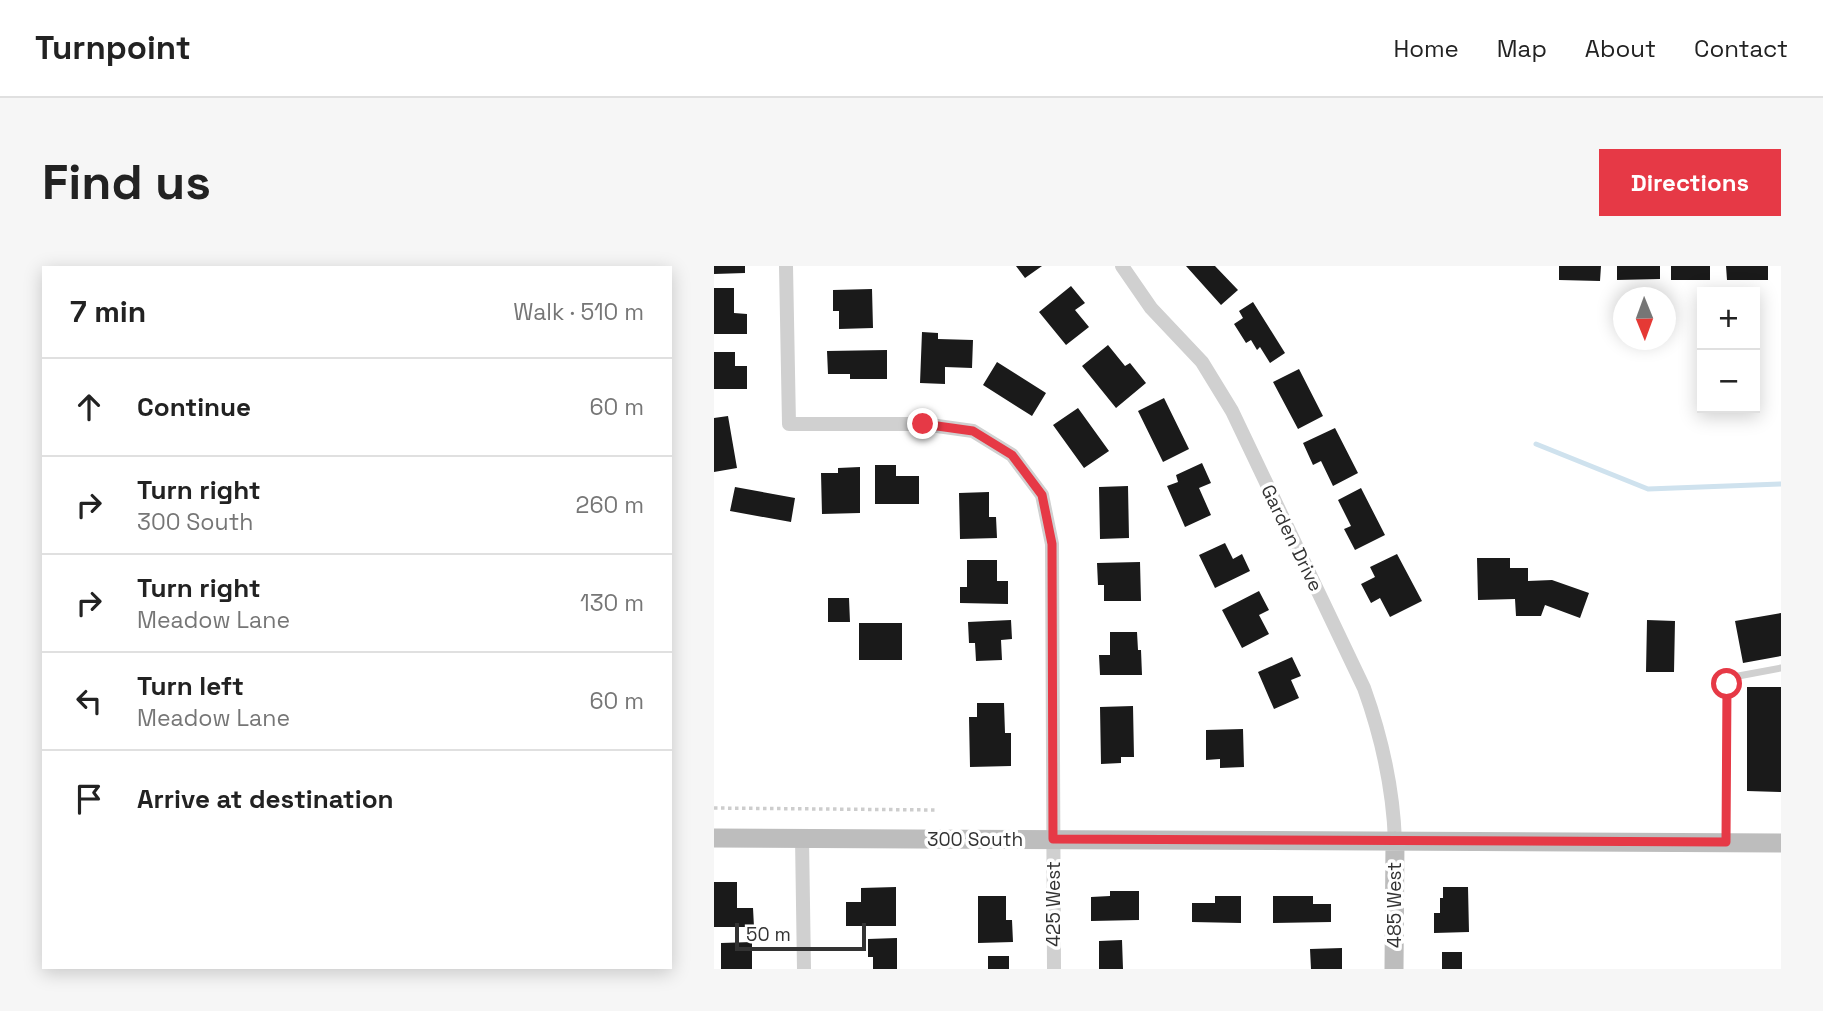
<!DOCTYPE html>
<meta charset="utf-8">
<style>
:root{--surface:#fff;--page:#f6f6f6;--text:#222;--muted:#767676;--line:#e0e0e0;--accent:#e63946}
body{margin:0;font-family:"Space Grotesk",sans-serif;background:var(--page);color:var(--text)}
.controls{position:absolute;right:21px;top:21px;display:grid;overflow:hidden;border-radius:0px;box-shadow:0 4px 18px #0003}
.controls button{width:63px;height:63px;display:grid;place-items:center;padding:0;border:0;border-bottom:2px solid var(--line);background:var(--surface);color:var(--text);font:35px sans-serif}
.compass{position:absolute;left:899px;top:21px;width:63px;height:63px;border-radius:50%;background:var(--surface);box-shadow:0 4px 18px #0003;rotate:179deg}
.scale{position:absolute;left:21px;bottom:18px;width:131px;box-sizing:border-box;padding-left:7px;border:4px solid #333;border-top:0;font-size:19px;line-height:24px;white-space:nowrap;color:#333;-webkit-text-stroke:5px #fff;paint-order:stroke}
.stop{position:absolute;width:21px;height:21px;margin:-16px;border:5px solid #e63946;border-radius:50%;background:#fff}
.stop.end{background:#e63946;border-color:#fff;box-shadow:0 2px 7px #0008}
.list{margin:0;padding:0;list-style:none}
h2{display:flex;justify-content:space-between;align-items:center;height:91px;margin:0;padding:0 28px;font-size:30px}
h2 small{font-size:23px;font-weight:400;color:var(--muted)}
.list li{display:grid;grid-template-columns:46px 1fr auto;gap:21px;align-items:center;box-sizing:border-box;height:98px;padding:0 28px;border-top:2px solid var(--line)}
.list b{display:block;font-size:26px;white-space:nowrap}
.list p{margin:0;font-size:23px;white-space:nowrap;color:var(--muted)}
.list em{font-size:23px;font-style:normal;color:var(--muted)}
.icon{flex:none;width:38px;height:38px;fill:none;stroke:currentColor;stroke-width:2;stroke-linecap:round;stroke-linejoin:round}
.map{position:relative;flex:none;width:1067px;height:703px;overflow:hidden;border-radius:0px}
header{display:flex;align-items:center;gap:42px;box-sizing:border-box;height:98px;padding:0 35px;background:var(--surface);border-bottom:2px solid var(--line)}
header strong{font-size:33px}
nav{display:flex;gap:38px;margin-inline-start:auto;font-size:24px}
.intro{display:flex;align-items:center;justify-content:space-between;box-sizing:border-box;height:168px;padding:0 42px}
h1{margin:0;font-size:49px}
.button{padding:18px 32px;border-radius:0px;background:var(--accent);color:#fff;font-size:24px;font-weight:700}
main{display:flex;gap:42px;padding:0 42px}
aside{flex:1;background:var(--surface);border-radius:0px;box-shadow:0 4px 18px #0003}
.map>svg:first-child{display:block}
</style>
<header>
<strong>Turnpoint</strong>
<nav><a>Home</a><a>Map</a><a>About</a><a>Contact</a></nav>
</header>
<div class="intro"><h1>Find us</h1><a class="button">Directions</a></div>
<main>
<aside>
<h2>7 min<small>Walk · 510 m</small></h2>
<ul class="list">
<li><svg class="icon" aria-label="ahead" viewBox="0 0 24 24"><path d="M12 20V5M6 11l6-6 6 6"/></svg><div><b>Continue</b></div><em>60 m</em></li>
<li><svg class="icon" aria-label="right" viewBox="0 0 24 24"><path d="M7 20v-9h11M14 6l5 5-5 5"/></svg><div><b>Turn right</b><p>300 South</p></div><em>260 m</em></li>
<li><svg class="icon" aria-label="right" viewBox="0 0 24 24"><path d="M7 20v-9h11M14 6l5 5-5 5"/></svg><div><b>Turn right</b><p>Meadow Lane</p></div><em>130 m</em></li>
<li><svg class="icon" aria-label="left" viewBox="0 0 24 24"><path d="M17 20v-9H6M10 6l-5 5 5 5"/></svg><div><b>Turn left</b><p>Meadow Lane</p></div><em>60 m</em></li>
<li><svg class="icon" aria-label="arrive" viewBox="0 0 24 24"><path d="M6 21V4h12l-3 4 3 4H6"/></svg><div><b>Arrive at destination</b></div></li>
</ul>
</aside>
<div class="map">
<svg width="1067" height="703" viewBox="0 0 1067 703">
<rect width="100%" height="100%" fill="#fff"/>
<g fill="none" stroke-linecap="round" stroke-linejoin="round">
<!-- stream -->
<path stroke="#cfe2ee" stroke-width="5" d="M 822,178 L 934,223 L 1067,218"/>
</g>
<!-- building -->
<path fill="#1a1a1a" d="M 0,0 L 31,0 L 31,7 L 0,8 Z
M 302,0 L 328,0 L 311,12 Z
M 472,0 L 501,0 L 524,24 L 507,39 Z
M 845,0 L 887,0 L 886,15 L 845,14 Z
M 903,0 L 946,0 L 946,13 L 903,14 Z
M 957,0 L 996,0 L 996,14 L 957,14 Z
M 1012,0 L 1054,0 L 1054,14 L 1013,14 Z
M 357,20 L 371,37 L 361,44 L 375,61 L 352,79 L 325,46 Z
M 0,22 L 20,22 L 20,47 L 33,48 L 33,68 L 0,68 Z
M 158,23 L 159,62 L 125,63 L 125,45 L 119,45 L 119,24 Z
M 539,36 L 571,87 L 556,97 L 546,81 L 543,84 L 537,74 L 532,77 L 520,58 L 529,52 L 525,45 Z
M 208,66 L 224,67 L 224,73 L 259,74 L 258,102 L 231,101 L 231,118 L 206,117 Z
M 394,79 L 411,100 L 416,97 L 432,117 L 402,142 L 368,100 Z
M 173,84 L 173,113 L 136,113 L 136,108 L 114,108 L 113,85 Z
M 0,86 L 21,86 L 21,100 L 33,100 L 33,123 L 0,123 Z
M 283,96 L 332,127 L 318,150 L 269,119 Z
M 585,103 L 609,150 L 584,163 L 559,116 Z
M 450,132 L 475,183 L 449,196 L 424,145 Z
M 364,142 L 395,185 L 370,202 L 339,159 Z
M 14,150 L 23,202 L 0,206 L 0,152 Z
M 621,162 L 644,207 L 619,220 L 607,195 L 599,199 L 589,177 Z
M 488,197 L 497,217 L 485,222 L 497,249 L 471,261 L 453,220 L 464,216 L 462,209 Z
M 161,199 L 182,199 L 182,210 L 205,210 L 205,238 L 161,238 Z
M 146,201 L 146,247 L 108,248 L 107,207 L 124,207 L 124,202 Z
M 414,220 L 415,272 L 386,273 L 385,221 Z
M 21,221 L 81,232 L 77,256 L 16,245 Z
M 647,222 L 671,269 L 641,284 L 630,263 L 637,260 L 624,234 Z
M 275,226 L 275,251 L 282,251 L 283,272 L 246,273 L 245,227 Z
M 511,277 L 519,293 L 528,288 L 536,305 L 501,322 L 485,289 Z
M 683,288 L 708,335 L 676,351 L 666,332 L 657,337 L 647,318 L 661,311 L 656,301 Z
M 763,292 L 796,292 L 796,302 L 814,302 L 814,315 L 838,314 L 875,327 L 866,352 L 831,339 L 827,350 L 802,350 L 801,333 L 764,334 Z
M 253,294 L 283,294 L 283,315 L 294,315 L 294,338 L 246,337 L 246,321 L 253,321 Z
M 426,296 L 427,335 L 390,335 L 390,319 L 384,319 L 383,297 Z
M 545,325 L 555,344 L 545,349 L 555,368 L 528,382 L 508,344 Z
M 114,332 L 135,332 L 136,356 L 114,356 Z
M 1067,347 L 1067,390 L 1029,397 L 1021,355 Z
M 297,354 L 298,373 L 287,374 L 288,394 L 262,395 L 261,377 L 255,377 L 254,356 Z
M 933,354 L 961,355 L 960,406 L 932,406 Z
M 145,357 L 188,357 L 188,394 L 145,394 Z
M 396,366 L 423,366 L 424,384 L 427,384 L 428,409 L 386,409 L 385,389 L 396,389 Z
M 578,391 L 587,410 L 577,414 L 585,432 L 560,443 L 544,406 Z
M 1033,421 L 1067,421 L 1067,526 L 1033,525 Z
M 263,437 L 290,437 L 291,467 L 297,467 L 297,500 L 256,501 L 255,451 L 263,451 Z
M 419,440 L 420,491 L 407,491 L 407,497 L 387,498 L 386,441 Z
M 529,463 L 530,501 L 506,502 L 506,493 L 492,494 L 492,464 Z
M 0,616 L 23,616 L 23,642 L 39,642 L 40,661 L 0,661 Z
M 182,621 L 182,660 L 132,660 L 132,636 L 147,636 L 147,622 Z
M 729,621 L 754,621 L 755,666 L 720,667 L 720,647 L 726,647 L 726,632 L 729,632 Z
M 396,625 L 425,625 L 425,654 L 377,655 L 377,631 L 396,630 Z
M 264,630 L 292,630 L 292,654 L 298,654 L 299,676 L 264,677 Z
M 501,630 L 527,630 L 527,657 L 478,656 L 478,637 L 501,637 Z
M 559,630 L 599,630 L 599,638 L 617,638 L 617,656 L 559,657 Z
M 183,672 L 183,703 L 159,703 L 159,691 L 154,691 L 154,673 Z
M 408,674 L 409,703 L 385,703 L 385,675 Z
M 38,676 L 38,703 L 7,703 L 7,677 Z
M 628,682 L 628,703 L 597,703 L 596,683 Z
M 728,686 L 748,686 L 748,703 L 728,703 Z
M 274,690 L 295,690 L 295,703 L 274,703 Z"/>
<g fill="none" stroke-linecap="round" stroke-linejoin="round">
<!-- path -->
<path stroke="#cdcdcd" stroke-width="3.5" stroke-dasharray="3.5 3.5" stroke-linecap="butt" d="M 0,542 L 222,544"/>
<!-- lane -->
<path stroke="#d0d0d0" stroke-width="7" d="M 1012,576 L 1013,418 L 1019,411 L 1067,402"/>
<!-- street -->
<path stroke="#d0d0d0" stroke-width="14" d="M 72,0 L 75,158 L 209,158 L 259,165 L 298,189 L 328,229 L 338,278 L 340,703
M 408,0 L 437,42 L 488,96 L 518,145 L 650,422 C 668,472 679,521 681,575
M 88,572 L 90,703"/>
<!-- secondary -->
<path stroke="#bdbdbd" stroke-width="19" d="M 0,572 L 1067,577
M 680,703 L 681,575"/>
</g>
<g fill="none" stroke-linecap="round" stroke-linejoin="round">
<!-- route -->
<path stroke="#e63946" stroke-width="9" d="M 209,158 L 259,165 L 298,189 L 328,229 L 338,278 L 339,573 L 1012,576 L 1013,418"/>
</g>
<g text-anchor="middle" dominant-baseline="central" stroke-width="7" stroke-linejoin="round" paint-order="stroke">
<!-- street labels -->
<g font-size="19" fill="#333" stroke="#fff">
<text transform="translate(578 272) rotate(64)">Garden Drive</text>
<text x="261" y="573">300 South</text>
<text transform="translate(339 638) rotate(-90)">425 West</text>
<text transform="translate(680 639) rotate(-90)">485 West</text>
</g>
</g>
</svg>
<div class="controls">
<button>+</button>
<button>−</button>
</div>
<svg class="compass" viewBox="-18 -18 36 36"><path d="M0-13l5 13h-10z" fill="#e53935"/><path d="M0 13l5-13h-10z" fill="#767676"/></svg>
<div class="scale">50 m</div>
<div class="stop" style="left:1013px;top:418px"></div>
<div class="stop end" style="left:209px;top:158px"></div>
</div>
</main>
